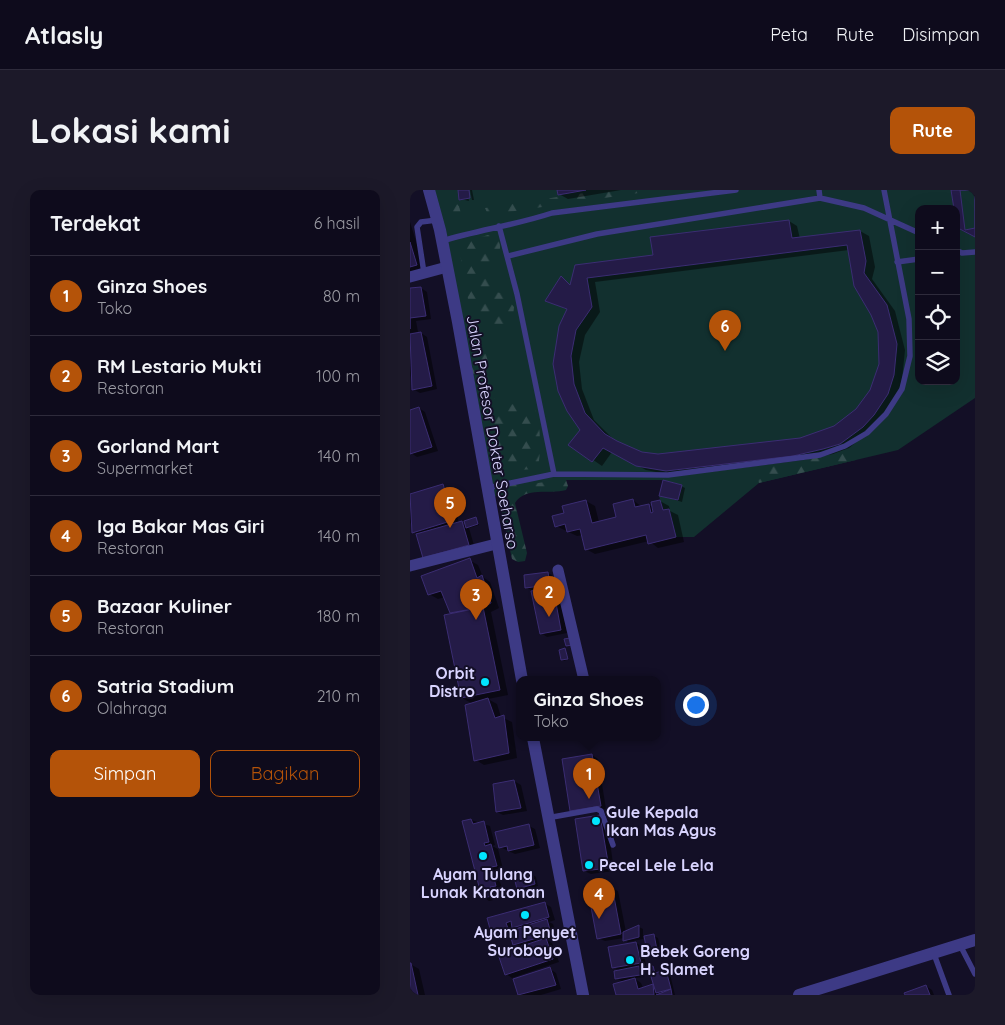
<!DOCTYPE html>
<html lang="id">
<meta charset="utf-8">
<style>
:root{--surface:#0e0b1c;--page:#1c1929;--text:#f1f3f6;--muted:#9b9ba3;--line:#2e2b3b;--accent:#b45309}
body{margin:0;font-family:Quicksand,sans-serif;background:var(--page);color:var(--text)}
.controls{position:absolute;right:15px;top:15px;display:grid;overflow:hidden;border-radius:10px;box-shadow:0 5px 20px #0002}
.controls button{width:45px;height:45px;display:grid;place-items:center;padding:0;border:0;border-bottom:1px solid var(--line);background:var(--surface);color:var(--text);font:25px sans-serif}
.you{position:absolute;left:285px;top:514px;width:18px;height:18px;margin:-12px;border:4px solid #fff;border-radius:50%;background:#1a73e8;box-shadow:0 0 0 8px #1a73e833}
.badge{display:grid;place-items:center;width:32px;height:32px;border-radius:50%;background:var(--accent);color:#fff;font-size:16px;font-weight:700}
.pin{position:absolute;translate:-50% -41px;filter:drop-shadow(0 1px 2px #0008)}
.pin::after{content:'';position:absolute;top:26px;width:18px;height:15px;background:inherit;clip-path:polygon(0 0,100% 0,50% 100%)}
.popup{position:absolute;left:106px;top:486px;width:145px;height:65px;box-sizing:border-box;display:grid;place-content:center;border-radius:10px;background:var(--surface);filter:drop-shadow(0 1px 4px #0005);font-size:16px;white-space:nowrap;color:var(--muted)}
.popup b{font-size:19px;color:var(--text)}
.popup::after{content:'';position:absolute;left:50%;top:100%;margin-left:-10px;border:10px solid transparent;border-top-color:var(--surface)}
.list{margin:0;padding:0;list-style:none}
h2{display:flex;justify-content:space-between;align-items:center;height:65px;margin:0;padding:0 20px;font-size:21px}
h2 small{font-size:16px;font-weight:400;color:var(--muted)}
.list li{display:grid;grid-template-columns:32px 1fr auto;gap:15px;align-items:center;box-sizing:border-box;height:80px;padding:0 20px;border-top:1px solid var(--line)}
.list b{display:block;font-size:19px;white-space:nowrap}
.list p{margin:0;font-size:16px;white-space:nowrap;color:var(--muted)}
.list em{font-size:16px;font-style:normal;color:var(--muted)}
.actions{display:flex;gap:10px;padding:15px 20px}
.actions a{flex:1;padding:11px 0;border:1px solid var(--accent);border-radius:10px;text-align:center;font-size:18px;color:var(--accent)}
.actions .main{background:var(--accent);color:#fff}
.icon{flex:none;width:28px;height:28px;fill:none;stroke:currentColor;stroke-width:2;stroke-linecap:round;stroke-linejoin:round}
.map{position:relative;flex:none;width:565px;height:805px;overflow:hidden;border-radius:10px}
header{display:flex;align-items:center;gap:30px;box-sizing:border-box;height:70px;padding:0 25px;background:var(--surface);border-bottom:1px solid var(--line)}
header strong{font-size:24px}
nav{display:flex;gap:28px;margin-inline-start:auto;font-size:18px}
.intro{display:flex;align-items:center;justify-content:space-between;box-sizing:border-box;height:120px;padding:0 30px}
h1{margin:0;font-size:35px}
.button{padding:12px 22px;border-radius:10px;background:var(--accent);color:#fff;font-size:18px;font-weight:700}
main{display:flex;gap:30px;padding:0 30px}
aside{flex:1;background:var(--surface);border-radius:10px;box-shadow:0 5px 20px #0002}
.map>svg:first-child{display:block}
</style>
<header>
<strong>Atlasly</strong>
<nav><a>Peta</a><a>Rute</a><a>Disimpan</a></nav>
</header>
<div class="intro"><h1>Lokasi kami</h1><a class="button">Rute</a></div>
<main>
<aside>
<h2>Terdekat<small>6 hasil</small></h2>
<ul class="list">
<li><span class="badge">1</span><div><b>Ginza Shoes</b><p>Toko</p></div><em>80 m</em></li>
<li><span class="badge">2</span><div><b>RM Lestario Mukti</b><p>Restoran</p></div><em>100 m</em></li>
<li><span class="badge">3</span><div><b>Gorland Mart</b><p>Supermarket</p></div><em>140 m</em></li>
<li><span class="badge">4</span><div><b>Iga Bakar Mas Giri</b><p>Restoran</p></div><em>140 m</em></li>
<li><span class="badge">5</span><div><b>Bazaar Kuliner</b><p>Restoran</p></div><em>180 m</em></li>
<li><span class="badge">6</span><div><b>Satria Stadium</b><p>Olahraga</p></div><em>210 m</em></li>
</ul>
<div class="actions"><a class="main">Simpan</a><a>Bagikan</a></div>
</aside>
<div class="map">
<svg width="565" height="805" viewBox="0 0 565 805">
<defs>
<pattern id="forest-firs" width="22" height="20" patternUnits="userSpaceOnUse" patternTransform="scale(1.25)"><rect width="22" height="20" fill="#12302f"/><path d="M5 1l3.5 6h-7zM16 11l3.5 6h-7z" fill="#344d4e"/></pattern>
</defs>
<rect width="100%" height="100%" fill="#130f26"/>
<!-- green -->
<path fill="#12302f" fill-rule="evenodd" d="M 21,0 L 565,0 L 565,208 L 488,260 L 349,293 L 284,347 L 266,347 L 259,319 L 253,320 L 249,306 L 268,310 L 272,295 L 253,290 L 156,290 L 95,303 L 80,308 ZM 509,19 L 546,19 L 546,191 L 509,191 Z"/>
<!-- forest -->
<path fill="url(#forest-firs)" d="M 194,0 L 249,0 L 78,25 L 75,18 Z
M 44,11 L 49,16 L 51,24 L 45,28 L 38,17 L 39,12 Z
M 78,45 L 86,46 C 97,61 82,69 82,81 C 81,88 83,96 84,102 L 92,103 L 104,117 L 102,136 L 70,137 L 64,132 L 52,86 L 52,73 L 48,58 L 50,49 L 57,47 L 61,50 Z
M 71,148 L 75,156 L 85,213 L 83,218 L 72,218 C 63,197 56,171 65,150 Z
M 120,213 L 123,215 C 131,227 132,266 127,279 L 106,280 L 81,276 L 75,260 L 76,230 L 80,229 L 90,215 Z
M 444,259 L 446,270 L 349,293 L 344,278 Z
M 151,289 L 156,290 L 158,296 L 156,300 C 138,305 116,296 105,313 L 117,363 L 115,371 L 108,372 L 102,369 L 88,304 L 91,298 L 96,295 L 117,295 Z"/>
<!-- shadow -->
<path fill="#0007" fill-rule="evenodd" d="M 49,0 L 57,0 L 59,11 L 51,9 Z
M 60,0 L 62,0 L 64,10 L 62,10 Z
M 149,0 L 211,0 L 158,9 L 149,4 Z
M 379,31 L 387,36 L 390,49 L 450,41 L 459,46 L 465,77 L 462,89 L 485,121 L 495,160 L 492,190 L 486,209 L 473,230 L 439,258 L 423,264 L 393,270 L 266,286 L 236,280 L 202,262 L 192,276 L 160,254 L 172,240 L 158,221 L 158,120 L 136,110 L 151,88 L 161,95 L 166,76 L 244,66 ZM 439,60 L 469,142 L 470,175 L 461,201 L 447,220 L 425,237 L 391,249 L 248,265 L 232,264 L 204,250 L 184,230 L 172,199 L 169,172 L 175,145 L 190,122 L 185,92 Z
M 0,32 L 15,80 L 0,84 Z
M 11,98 L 17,102 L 21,129 L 6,131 L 8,142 L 0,143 L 0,100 Z
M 11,143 L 17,147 L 27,199 L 10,203 L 3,199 L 0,183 L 0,145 Z
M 9,218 L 15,222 L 28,261 L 7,267 L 1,263 L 0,259 L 0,221 Z
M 33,296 L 39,299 L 49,333 L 57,335 L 67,330 L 69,335 L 59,338 L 65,359 L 3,342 L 0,331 L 0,305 Z
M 271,296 L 275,298 L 272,312 L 250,305 Z
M 223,310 L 232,317 L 239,315 L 244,318 L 250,311 L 259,316 L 260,321 L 268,325 L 274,352 L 248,358 L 239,351 L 185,364 L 176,359 L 173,345 L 167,346 L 146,336 L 155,324 L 176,311 L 185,316 L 189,332 L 208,328 Z
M 59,370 L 68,375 L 73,387 L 80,392 L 89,418 L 81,422 L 98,505 L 78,509 L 87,514 L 91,527 L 102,532 L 107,568 L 74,575 L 66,570 L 63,514 L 52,508 L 42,424 L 35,407 L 28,409 L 19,404 Z
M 138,383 L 142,385 L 143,397 L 141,397 L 149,402 L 157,443 L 137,447 L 131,443 L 134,398 L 121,400 L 116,397 Z
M 155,460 L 159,469 L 154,471 L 153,470 Z
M 182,565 L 188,569 L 196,619 L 168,624 Z
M 104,591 L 111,595 L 117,621 L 93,625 L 87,622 Z
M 190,626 L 197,630 L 204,681 L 181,684 L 174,681 Z
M 61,630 L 80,636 L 85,655 L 82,656 L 88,659 L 93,679 L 87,681 L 92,699 L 86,701 L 88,709 L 79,711 L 73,707 Z
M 119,636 L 125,639 L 130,658 L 105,664 L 90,657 Z
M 122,684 L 126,687 L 128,696 L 112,700 L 108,698 Z
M 202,698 L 208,701 L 216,742 L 229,737 L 233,739 L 233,749 L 218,752 L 214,748 L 195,751 L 188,748 Z
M 134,713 L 141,717 L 145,730 L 139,732 L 143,734 L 147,747 L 137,750 L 142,753 L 149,772 L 102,788 L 96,784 L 111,758 L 105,754 L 102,746 L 89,749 L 83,745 L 78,729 Z
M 244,746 L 248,748 L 251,762 L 242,763 L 238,761 Z
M 226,753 L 233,757 L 236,776 L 228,778 L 233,780 L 234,787 L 224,788 L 231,793 L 233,798 L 244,795 L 243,777 L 248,784 L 256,782 L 260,784 L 265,805 L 208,805 L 213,792 L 206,788 L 210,781 L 204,777 Z
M 0,774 L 9,779 L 15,805 L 0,805 Z
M 140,779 L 146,783 L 151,799 L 131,805 L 109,805 L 104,790 Z
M 516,796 L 522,800 L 524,805 L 496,805 Z"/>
<!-- building -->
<path fill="#241b47" stroke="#3b2d73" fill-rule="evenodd" d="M 48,0 L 59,0 L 60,8 L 49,10 Z
M 147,0 L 176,0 L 148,5 Z
M 541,0 L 565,0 L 565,47 L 548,38 L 546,19 L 544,19 Z
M 550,0 L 565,0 L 565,38 L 555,40 Z
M 379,30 L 382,48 L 450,40 L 456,71 L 454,83 L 477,115 L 487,154 L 484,185 L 478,204 L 464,225 L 453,237 L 430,254 L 413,259 L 383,266 L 256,281 L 226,276 L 193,258 L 182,272 L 158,255 L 170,240 L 157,221 L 148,201 L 143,174 L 149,136 L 157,119 L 135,111 L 151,86 L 160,95 L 165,75 L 243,65 L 240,47 ZM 437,55 L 444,96 L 461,125 L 468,142 L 469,174 L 460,200 L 446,219 L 424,236 L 390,248 L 248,264 L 232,262 L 207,251 L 195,244 L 175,223 L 164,194 L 161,166 L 166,140 L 182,117 L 177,88 Z
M 0,52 L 7,75 L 0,77 Z
M 11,97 L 16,126 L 0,128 L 0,139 L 0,98 Z
M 11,142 L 22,196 L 2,200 L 0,144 Z
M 9,217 L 22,257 L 0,264 L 0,220 Z
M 253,290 L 272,295 L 268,310 L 249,306 Z
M 33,294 L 44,330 L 2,343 L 0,304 Z
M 223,309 L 225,317 L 239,314 L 241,323 L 243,322 L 241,312 L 250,310 L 253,320 L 259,319 L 266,347 L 238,354 L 236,345 L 175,360 L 170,339 L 157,342 L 155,334 L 145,337 L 142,326 L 154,323 L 152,316 L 176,310 L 182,333 L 206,327 L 203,314 Z
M 66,327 L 68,334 L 56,338 L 54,331 Z
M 52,331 L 59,355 L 13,368 L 6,344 Z
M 60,368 L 67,388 L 72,385 L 81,413 L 73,417 L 40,423 L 31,401 L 18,405 L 11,386 Z
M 138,382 L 140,395 L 115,398 L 114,385 Z
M 143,397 L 151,440 L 130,444 L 121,401 Z
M 73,417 L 90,500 L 51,508 L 34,425 Z
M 160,448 L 162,455 L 156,456 L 154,449 Z
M 155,458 L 158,469 L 151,470 L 149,460 Z
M 78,508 L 85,528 L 94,525 L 99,563 L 64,571 L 55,515 Z
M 182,564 L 191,616 L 160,621 L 152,569 Z
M 104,590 L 111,618 L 86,622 L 83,594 Z
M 190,625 L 199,678 L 173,681 L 165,629 Z
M 61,629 L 63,634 L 74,631 L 79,652 L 74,653 L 75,656 L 81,654 L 87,676 L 81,677 L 86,696 L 80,697 L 82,706 L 72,708 L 52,631 Z
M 119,634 L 124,655 L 98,661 L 97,656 L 89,658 L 85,642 Z
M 122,683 L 125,694 L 107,699 L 104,687 Z
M 202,696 L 211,744 L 187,749 L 178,701 Z
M 135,712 L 139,727 L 102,738 L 101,731 L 96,733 L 99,741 L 82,746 L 77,728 Z
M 137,729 L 141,744 L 103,755 L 99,741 Z
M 229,735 L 229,747 L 213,751 L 213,742 Z
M 244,744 L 247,760 L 237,762 L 234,746 Z
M 136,748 L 143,769 L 95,785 L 88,764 Z
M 226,752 L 231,773 L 202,778 L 198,757 Z
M 0,773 L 1,773 L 8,805 L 0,805 Z
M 229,776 L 230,785 L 205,789 L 204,781 Z
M 243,776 L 245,783 L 256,780 L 261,799 L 246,803 L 238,777 Z
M 140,777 L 146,795 L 108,805 L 103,789 Z
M 225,788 L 228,799 L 243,794 L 244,805 L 206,805 L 203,794 Z
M 516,795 L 520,805 L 495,805 L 494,803 Z
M 261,799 L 262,805 L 246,805 Z"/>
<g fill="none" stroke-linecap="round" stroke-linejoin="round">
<!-- service -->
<path stroke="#3d3a85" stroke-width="5.5" d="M 409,0 L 410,8
M 89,36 L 107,104 L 144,284
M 32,51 C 68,40 106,35 142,23 L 326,0
M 546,60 L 552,63 L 565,62
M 98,66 L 187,44 L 410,8 L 454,18 L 509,43
M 487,72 L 509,69
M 14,83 L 7,37 L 11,32 L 27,30
M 77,298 L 144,284 L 258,285 L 410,265 L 435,256 L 457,243 L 476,224 L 492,199 L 500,166 L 499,129 L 474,0
M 137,628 L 187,619 L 191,621 L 203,655
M 550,755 L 565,784
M 524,764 L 539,805"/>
<!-- minor -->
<path stroke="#3d3a85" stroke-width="11" d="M 0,87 L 37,77
M 0,376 L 86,354
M 148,380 L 174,490"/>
<!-- tertiary -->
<path stroke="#3d3a85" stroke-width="12" d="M 19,0 L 30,40 L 48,132 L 112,490
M 123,548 L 173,805
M 389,805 L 565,750"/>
</g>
<!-- markers -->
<g fill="#00e5ff" stroke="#130f26" stroke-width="2">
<circle cx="75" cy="492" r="5"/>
<circle cx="186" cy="631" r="5"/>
<circle cx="73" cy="666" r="5"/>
<circle cx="179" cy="675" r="5"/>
<circle cx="115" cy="725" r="5"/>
<circle cx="220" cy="770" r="5"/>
</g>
<g text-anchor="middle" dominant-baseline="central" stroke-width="4" stroke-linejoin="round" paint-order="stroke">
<!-- street labels -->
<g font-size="16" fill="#d9d4ff" stroke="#130f26">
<text transform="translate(83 242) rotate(80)">Jalan Profesor Dokter Soeharso</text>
</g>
<!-- poi labels -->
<g font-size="16" font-weight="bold" fill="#d9d4ff" stroke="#130f26" text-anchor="start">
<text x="65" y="483" text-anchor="end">Orbit<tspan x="65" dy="18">Distro</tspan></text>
<text x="196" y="622">Gule Kepala<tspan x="196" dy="18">Ikan Mas Agus</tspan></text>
<text x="189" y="675">Pecel Lele Lela</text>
<text x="73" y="684" text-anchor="middle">Ayam Tulang<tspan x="73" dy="18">Lunak Kratonan</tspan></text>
<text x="115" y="742" text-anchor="middle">Ayam Penyet<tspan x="115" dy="18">Suroboyo</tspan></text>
<text x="230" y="761">Bebek Goreng<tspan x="230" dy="18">H. Slamet</tspan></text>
</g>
</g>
</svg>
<div class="controls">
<button>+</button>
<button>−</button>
<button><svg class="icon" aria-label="locate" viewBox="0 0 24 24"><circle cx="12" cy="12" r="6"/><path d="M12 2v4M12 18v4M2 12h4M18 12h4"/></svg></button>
<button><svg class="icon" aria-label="layers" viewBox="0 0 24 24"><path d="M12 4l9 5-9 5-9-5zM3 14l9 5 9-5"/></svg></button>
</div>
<div class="you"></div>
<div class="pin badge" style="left:179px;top:609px">1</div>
<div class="popup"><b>Ginza Shoes</b>Toko</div>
<div class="pin badge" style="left:139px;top:427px">2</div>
<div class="pin badge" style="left:66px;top:430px">3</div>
<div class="pin badge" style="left:189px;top:729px">4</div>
<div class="pin badge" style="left:40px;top:338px">5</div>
<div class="pin badge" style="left:315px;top:161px">6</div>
</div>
</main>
